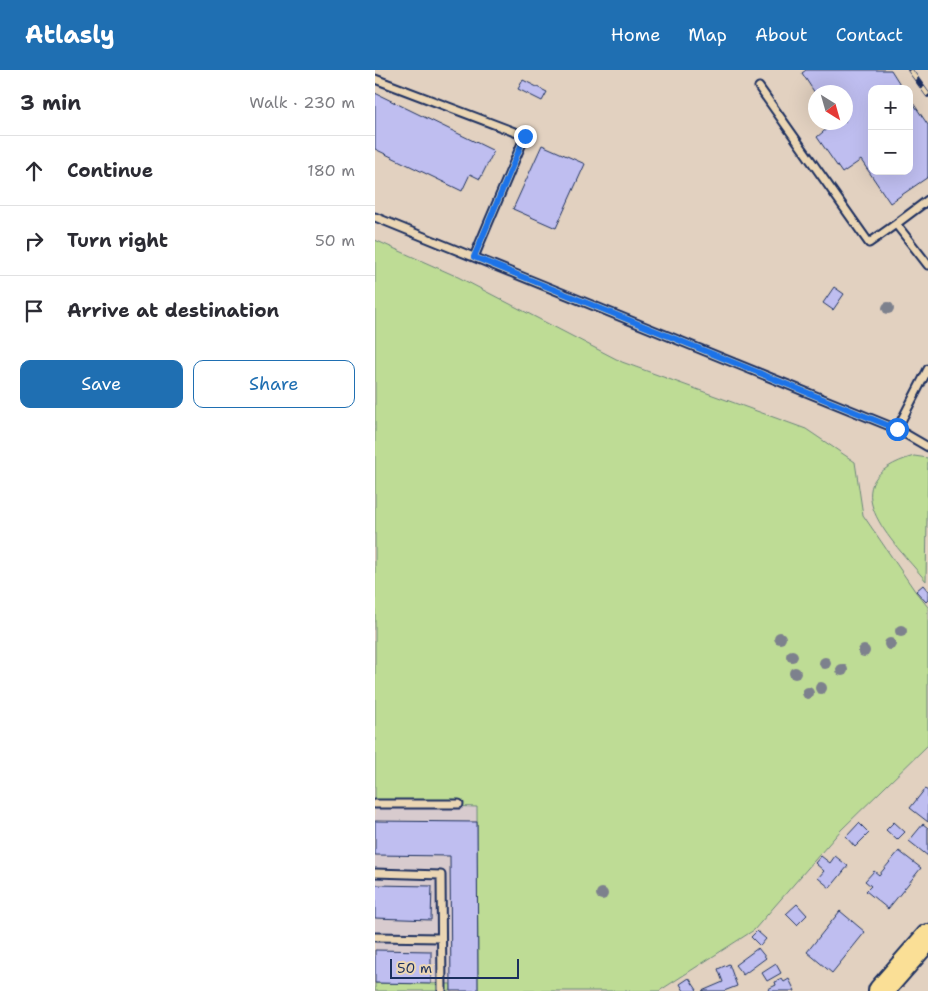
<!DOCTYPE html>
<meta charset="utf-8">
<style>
:root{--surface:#fff;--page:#f7f7f7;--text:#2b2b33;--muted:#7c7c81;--line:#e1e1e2;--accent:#1f6fb2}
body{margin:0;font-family:"Shantell Sans",sans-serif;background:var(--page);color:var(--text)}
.controls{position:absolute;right:15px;top:15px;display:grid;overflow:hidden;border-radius:10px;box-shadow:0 5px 20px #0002}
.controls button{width:45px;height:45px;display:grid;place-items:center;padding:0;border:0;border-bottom:1px solid var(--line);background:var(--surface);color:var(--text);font:25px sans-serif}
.compass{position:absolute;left:433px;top:15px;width:45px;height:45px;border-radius:50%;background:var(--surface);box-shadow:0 5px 20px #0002;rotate:143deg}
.scale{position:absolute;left:15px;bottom:12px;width:129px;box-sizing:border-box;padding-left:5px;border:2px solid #1b2f5e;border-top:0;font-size:14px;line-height:18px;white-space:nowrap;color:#1b2f5e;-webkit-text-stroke:4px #ebd6b4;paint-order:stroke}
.stop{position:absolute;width:15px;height:15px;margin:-11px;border:4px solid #1a73e8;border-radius:50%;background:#fff}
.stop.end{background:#1a73e8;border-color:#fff;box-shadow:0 1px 5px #0008}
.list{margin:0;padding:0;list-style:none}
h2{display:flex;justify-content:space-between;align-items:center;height:65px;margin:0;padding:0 20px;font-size:21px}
h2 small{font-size:16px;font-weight:400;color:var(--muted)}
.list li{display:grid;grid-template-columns:32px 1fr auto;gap:15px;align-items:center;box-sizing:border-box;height:70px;padding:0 20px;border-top:1px solid var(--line)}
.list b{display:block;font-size:19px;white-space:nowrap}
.list em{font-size:16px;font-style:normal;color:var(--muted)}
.actions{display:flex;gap:10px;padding:15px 20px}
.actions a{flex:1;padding:11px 0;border:1px solid var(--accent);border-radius:10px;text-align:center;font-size:18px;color:var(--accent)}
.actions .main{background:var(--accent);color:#fff}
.icon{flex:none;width:28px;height:28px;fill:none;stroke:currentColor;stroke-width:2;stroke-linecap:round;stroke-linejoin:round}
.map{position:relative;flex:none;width:553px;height:921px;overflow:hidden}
header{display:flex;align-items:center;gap:30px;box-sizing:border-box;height:70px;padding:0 25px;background:var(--accent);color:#fff}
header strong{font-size:24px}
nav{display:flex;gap:28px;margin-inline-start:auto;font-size:18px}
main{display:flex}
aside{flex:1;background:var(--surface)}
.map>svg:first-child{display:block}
</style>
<header>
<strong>Atlasly</strong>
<nav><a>Home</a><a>Map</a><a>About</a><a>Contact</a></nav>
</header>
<main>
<aside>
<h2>3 min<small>Walk · 230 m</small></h2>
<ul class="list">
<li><svg class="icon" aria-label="ahead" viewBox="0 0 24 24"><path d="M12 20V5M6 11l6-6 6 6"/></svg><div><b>Continue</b></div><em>180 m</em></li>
<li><svg class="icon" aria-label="right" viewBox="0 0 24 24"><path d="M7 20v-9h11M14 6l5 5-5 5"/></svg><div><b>Turn right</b></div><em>50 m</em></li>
<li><svg class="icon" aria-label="arrive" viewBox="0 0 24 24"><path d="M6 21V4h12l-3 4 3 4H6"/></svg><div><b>Arrive at destination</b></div></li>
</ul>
<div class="actions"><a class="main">Save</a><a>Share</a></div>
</aside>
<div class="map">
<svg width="553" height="921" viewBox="0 0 553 921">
<rect width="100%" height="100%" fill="#e2d1c0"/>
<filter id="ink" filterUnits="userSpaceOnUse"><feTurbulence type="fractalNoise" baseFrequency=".02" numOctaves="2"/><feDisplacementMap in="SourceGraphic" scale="10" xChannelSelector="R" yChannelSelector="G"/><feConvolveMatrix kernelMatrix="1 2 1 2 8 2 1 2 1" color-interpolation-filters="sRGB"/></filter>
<g filter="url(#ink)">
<!-- built -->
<path fill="#d8cbce" d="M 0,734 L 102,737 L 103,921 L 76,914 L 0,913 Z"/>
<!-- green -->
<path fill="#bedc95" stroke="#6c867a" d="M 0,170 L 83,207 L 247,292 L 431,359 L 480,392 L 488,445 L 540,521 L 553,537 L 553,675 L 466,760 L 379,860 L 284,921 L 103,921 L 102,737 L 0,734 Z
M 539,386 L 553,388 L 551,511 C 517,470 452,411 539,386 Z
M 0,913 L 76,914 L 76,921 L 0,921 Z"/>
<!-- building -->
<path fill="#bfbef0" stroke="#1b2f5e" d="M 431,0 L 516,0 L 528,19 L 497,19 L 497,101 L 534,101 L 534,27 L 553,55 L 553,107 L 515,133 L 486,90 L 467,103 L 442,67 L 460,52 L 470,52 L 470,22 L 440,23 L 427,3 Z
M 148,10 L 172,22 L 167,31 L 143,19 Z
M 0,23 L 119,81 L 105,109 L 95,104 L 87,121 L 0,79 Z
M 167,75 L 210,94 L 181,158 L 138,139 Z
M 459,217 L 469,224 L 458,240 L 448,233 Z
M 548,515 L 553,521 L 553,530 L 551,532 L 541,521 Z
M 550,719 L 553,721 L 553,752 L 535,738 Z
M 0,751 L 102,752 L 103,921 L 76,921 L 75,786 L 0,785 Z
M 519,752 L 530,762 L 522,770 L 511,760 Z
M 484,753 L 494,763 L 480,777 L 471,767 Z
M 548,754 L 553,758 L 553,786 L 534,771 Z
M 524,781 L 546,798 L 513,839 L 491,821 L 496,816 L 490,811 L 499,801 L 504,805 Z
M 446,786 L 455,793 L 460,786 L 473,796 L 455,818 L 443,808 L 449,801 L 440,793 Z
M 0,815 L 57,816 L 56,850 L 0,848 Z
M 422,834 L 432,845 L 422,855 L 411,844 Z
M 465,841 L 490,862 L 457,903 L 432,882 Z
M 382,861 L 391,869 L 385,876 L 376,867 Z
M 383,878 L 391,888 L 368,905 L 360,895 Z
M 0,880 L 56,881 L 56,914 L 0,913 Z
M 354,894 L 362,916 L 349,921 L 327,921 L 348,912 L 343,899 Z
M 401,894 L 406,903 L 392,911 L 387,903 Z
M 314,908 L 322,920 L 320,921 L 309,921 L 305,914 Z
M 407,909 L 409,912 L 414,909 L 420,921 L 394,921 L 393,919 L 401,915 L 400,912 Z"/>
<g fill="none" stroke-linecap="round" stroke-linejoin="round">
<defs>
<path id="service" d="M 0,9 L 150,66 L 99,187
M 384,17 L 494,173 L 521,154
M 553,130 L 521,154 L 553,195
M 0,147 L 522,359
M 553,299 L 522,359 L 553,377
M 0,734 L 84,734
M 0,803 L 66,805 L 67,921
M 0,867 L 66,868"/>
<path id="trunk" d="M 506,921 L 553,867"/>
</defs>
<!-- service casing -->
<use href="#service" stroke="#1b2f5e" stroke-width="11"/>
<!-- trunk casing -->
<use href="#trunk" stroke="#1b2f5e" stroke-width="28"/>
<!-- service -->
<use href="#service" stroke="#ebd6b4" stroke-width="7"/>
<!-- trunk -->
<use href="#trunk" stroke="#fadf96" stroke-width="24"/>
<defs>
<path id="rail" d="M 535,0 L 553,25"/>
</defs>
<!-- rail casing -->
<use href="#rail" stroke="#1b2f5e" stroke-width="5.5"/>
<!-- rail -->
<use href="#rail" stroke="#ebd6b4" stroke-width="4" stroke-dasharray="11" stroke-linecap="butt"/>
</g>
<!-- trees -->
<g fill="#7d818d">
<circle cx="513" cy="238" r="6"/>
<circle cx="526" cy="561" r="6"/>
<circle cx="405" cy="568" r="6"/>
<circle cx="515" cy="574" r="6"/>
<circle cx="489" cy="581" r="6"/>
<circle cx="417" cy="586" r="6"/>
<circle cx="450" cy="593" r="6"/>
<circle cx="467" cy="600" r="6"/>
<circle cx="420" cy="603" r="6"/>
<circle cx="446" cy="618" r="6"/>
<circle cx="433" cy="623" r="6"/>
<circle cx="227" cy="824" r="6"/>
</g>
</g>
<g fill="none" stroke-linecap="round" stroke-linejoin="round" filter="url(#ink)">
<!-- route -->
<path stroke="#1a73e8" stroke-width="6" d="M 150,66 L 99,187 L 522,359"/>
</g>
</svg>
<div class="controls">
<button>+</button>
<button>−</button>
</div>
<svg class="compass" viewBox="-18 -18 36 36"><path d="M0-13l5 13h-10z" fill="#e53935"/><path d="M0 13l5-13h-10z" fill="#7c7c81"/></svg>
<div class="scale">50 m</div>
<div class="stop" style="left:522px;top:359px"></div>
<div class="stop end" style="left:150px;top:66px"></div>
</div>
</main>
